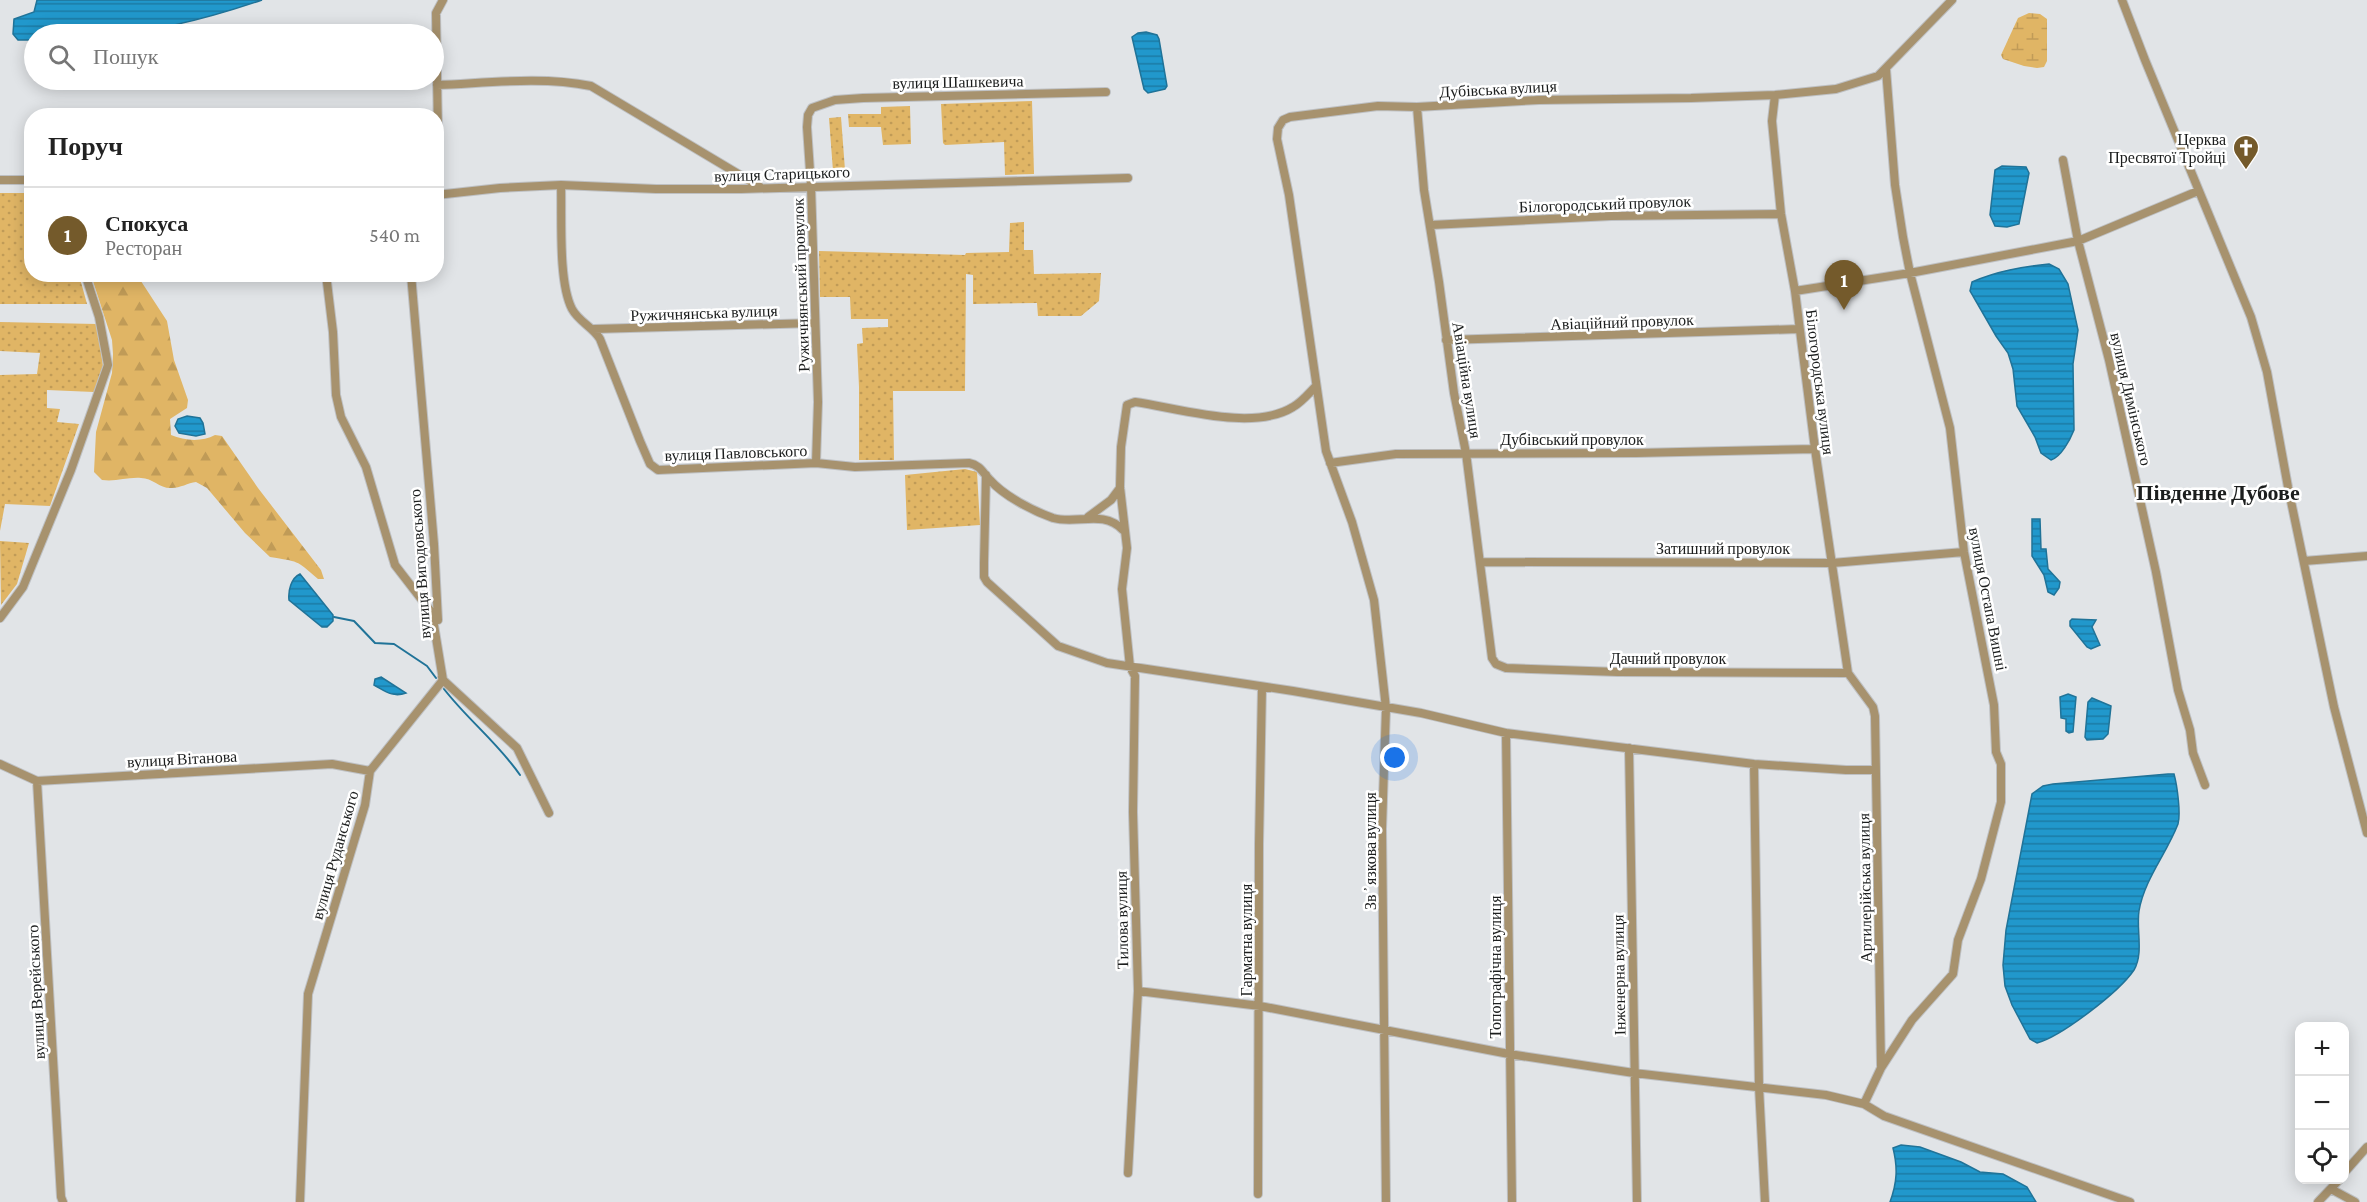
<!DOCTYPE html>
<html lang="uk">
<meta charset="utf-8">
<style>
:root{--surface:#fff;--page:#f2f2f2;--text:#222;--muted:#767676;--line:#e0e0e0;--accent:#745a2b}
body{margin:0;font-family:"Crimson Pro",serif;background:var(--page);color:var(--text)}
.controls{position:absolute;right:18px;bottom:18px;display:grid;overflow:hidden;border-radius:12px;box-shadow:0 3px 15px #0003}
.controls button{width:54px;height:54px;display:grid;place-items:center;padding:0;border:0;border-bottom:2px solid var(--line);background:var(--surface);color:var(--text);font:30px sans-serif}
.you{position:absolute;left:1395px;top:758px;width:21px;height:21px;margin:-15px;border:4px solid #fff;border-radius:50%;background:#1a73e8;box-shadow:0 0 0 9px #1a73e833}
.badge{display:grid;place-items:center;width:39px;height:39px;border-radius:50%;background:var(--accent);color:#fff;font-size:20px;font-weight:700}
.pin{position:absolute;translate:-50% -50px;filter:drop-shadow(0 2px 3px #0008)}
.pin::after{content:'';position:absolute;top:32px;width:21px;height:18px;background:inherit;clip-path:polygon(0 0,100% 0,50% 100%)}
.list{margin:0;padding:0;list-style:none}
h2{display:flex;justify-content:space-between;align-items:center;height:78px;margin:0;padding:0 24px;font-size:26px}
h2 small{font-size:20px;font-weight:400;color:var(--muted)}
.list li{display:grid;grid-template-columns:39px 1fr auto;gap:18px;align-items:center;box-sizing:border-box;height:96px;padding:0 24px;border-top:2px solid var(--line)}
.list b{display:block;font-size:22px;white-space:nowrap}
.list p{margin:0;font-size:20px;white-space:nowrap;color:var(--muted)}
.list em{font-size:20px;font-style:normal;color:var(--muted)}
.icon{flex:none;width:33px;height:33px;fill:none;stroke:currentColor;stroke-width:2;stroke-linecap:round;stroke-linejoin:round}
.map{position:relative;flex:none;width:2367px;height:1202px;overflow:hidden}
.search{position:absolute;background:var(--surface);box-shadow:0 3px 15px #0003;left:24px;top:24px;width:420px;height:66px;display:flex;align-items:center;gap:15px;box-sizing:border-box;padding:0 21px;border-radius:33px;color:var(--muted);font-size:22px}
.panel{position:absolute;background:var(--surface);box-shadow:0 3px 15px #0003;left:24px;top:108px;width:420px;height:174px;border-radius:24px}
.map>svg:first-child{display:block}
</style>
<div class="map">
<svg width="2367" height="1202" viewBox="0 0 2367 1202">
<defs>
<pattern id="green-dots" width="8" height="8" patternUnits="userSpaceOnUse" patternTransform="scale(1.5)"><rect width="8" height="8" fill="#e0b565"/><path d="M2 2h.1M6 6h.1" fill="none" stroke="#c09b57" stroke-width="1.8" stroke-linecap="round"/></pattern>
<pattern id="forest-firs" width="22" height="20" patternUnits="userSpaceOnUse" patternTransform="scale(1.5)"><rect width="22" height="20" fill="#e0b565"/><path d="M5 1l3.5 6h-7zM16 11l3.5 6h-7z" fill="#c09b57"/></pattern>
<pattern id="wetland-marsh" width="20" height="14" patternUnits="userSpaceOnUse" patternTransform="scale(1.5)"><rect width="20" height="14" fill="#e0b565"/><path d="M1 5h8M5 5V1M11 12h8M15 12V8" fill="none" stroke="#c09b57"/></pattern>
<pattern id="water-rules" width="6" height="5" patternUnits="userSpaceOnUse" patternTransform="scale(1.5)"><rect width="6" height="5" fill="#2198cc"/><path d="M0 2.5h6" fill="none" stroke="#1c7ba5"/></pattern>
</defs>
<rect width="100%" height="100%" fill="#e1e4e7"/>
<!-- green -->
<path fill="url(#green-dots)" d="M 1032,101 L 1034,174 L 1005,175 L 1004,142 L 945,145 L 943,143 L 941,104 Z
M 910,106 L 911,144 L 883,145 L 881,127 L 849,127 L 848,114 L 881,114 L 881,107 Z
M 841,117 L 845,170 L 833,171 L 829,118 Z
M 0,193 L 31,193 L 32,274 L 79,275 L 87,304 L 0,304 Z
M 1024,222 L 1024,250 L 1033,250 L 1034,274 L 1101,273 L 1099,301 L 1081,316 L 1038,316 L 1037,303 L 973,304 L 973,275 L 966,274 L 965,391 L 893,391 L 894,460 L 859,460 L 859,387 L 857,344 L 863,343 L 862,328 L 888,327 L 888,319 L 851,319 L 850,297 L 820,297 L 819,251 L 965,255 L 966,253 L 1009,252 L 1010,223 Z
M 0,322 L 97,324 L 103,366 L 94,392 L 47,390 L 47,408 L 60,409 L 57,422 L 79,424 L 50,506 L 5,504 L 0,531 L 0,375 L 37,374 L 40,353 L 0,351 Z
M 965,469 L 977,472 L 980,525 L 907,530 L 905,475 Z
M 0,541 L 29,543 L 17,584 L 1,605 Z"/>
<!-- forest -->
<path fill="url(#forest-firs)" d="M 91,275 L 137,275 L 167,321 L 174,360 L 188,400 L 187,408 L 170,419 L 171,435 C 185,441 202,442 215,435 L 222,436 L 258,488 L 321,570 L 324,579 L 318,579 C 295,559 299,562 270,557 L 245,533 L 207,488 L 196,482 C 188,483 180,488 172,488 C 160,489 153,478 141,478 C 127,477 116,482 102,480 L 94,472 L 96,432 L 112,373 L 113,354 L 112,340 Z"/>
<!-- wetland -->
<path fill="url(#wetland-marsh)" d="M 2029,13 L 2040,14 L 2047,19 L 2047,61 L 2044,67 L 2037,68 L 2024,66 L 2003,59 L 2001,55 L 2018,18 Z"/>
<!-- water -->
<path fill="url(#water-rules)" stroke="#207398" stroke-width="1.5" d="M 37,0 L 262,0 C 215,16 158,32 109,34 C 84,36 59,34 34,34 L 34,40 L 18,40 L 13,34 L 14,19 L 34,12 Z
M 1146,32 L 1157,35 L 1159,39 L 1167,86 L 1165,89 L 1148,93 L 1144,89 L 1132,37 L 1138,33 Z
M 2002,166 L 2026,167 L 2029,173 L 2019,224 L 2007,227 L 1995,226 L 1990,215 L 1995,170 Z
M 2049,264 L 2059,269 L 2068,284 L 2078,330 L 2073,364 L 2074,430 C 2070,440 2061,457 2051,460 L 2041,453 L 2035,437 L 2017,406 L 2013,369 L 2008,353 L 1996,336 L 1970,291 L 1972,282 C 1997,271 2022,267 2049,264 Z
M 187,416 L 200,418 L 203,423 L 205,434 L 196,436 L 179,433 L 175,426 L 178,419 Z
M 2032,519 L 2040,519 L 2041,549 L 2046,549 L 2048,569 L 2060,582 L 2059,588 L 2054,595 L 2048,592 L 2044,575 L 2032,556 Z
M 300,574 L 333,615 L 333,621 L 327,627 L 322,627 L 289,600 C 288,591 291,578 300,574 Z
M 2072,619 L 2096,620 L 2092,627 L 2100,645 L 2091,649 L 2087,647 L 2070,626 L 2070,621 Z
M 381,677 L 406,693 C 393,698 385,691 374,685 L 375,679 Z
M 2068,694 L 2076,697 L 2073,732 L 2069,733 L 2066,731 L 2066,719 L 2061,718 L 2060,697 Z
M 2092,698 L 2111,706 L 2108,734 L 2103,739 L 2087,740 L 2085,737 L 2088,702 Z
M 2168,774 L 2174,774 C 2177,785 2181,813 2178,824 C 2167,853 2144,880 2139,911 C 2136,929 2144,953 2134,970 C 2119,992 2062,1036 2037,1043 L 2030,1039 L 2012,1005 L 2005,986 L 2003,965 L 2006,930 L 2032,794 L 2043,786 L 2053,784 Z
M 1901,1145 L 1920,1147 L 1961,1162 L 1980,1172 L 2003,1174 L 2027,1187 L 2036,1202 L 1890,1202 C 1897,1183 1898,1168 1893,1148 Z"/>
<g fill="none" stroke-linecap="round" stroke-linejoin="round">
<!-- stream -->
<path stroke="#207398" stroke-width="2" d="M 334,617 L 354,621 L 375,643 L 394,644 L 427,666 L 436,678
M 444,689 C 468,720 498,743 520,775"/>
<defs>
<path id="minor" d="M 2122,0 L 2145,60 L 2251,317 L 2267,372 L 2288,487 L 2334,707 L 2367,833
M 437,85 C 488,83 541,76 591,86 L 760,187
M 1775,95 L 1772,121 L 1781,214 L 1795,291 L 1815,449 L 1848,673 L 1873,707 L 1875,716 L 1881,1066
M 1417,107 L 1424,190 L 1439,282 L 1454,393 L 1466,453 L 1492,658 L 1496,664 L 1506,668 L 1618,672 L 1848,673
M 2063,160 L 2078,241 L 2109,360 L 2156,572 L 2178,690 L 2190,730 L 2193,753 L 2205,785
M 0,180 L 32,180
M 561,185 C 562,217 558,282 572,309 C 579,322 593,327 600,339 L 640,441 L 650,464 L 658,470 L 816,463 L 855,467 L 969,463 C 980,465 983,473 990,480 C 1004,496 1033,511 1053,518 C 1077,525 1103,509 1123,530
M 436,195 L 500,188 L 561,185 L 656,189 L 741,189 L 1128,178
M 439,195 L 436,13 L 443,0
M 1431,225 L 1611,216 L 1781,214
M 411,274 L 434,544 L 438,620
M 1795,291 L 1910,273 L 2078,241 L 2198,191
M 594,329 L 814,323
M 1446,340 L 1799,329
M 816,463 L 818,402 L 811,186 L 807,127 L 808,115 L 812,108 L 835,100 L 863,98 L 1106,92
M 1330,463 L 1396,454 L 1636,453 L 1815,449
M 986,475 L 984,563 L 984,577 L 987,582 L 1058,646 L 1107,663 L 1293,691 L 1421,713 L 1506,733 L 1754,764 L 1846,770 L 1875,770
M 1088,517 L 1111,500 L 1120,488
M 2304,561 L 2367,556
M 1481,562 L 1832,563 L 1964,552
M 0,618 L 23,587 L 71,470 L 108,365 L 99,317 L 85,274
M 442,677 L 443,680 L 517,748 L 549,813
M 1506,733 L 1512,1202
M 1629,748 L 1637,1202
M 0,764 L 37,781 L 332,764 L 370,771
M 1754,764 L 1759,1087 L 1765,1202
M 37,781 L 61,1197 L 63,1202
M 1138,991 L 1260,1006 L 1509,1054 L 1634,1073 L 1826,1095 L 1864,1104 L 1884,1116 L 2130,1202
M 1864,1104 L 1881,1068 L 1912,1020 L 1953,974 L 1958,940 L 1981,879 L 2001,802 L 2001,764 L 1996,752 L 1994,705 L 1964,552 L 1950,428 L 1910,273 L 1903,237 L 1895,185 L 1886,69
M 1128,1173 L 1138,991 L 1133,812 L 1135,676 L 1130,667 L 1122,589 L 1127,548 L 1120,487 L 1121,447 L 1127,405 L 1135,402 C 1178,408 1253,432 1293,407 C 1302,402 1309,393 1316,386
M 2344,1173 L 2367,1147
M 2331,1189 L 2355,1202
M 1258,1194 L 1259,844 L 1262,687
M 300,1202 L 308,994 L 365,805 L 370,771 L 443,680 L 432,613 L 395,565 L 366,467 L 341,417 L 336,395 L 333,332 L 326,274
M 1386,1202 L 1382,829 L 1386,708 L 1374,600 L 1352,522 L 1326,451 L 1289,195 L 1277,139 L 1278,128 L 1283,120 L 1290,117 L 1378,106 L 1417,107 L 1539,100 L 1691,98 L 1775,95 L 1836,89 L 1878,76 L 1952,0
M 2318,1202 L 2339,1180"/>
</defs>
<!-- minor casing -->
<use href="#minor" stroke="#bec0c3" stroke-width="10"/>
<!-- minor -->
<use href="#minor" stroke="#a7926e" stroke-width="8"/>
</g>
<!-- icons -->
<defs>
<symbol id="church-pin" viewBox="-11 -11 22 30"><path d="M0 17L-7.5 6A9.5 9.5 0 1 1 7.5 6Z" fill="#745a2b" stroke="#fff"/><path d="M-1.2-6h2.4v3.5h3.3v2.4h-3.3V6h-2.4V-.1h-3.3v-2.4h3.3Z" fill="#fff"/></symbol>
</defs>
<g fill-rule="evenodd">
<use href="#church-pin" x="2231" y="133" width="30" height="40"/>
</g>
<g text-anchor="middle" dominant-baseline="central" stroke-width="5" stroke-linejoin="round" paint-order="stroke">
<!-- street labels -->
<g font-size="16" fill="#1c1e1e" stroke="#fff">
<text transform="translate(958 82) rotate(-1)">вулиця Шашкевича</text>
<text transform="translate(1498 89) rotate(-3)">Дубівська вулиця</text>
<text transform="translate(782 174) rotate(-2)">вулиця Старицького</text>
<text transform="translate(1605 204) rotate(-2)">Білогородський провулок</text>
<text transform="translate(801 285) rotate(-92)">Ружичнянський провулок</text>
<text transform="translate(704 313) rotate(-2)">Ружичнянська вулиця</text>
<text transform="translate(1622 322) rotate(-2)">Авіаційний провулок</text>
<text transform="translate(1467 380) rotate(81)">Авіаційна вулиця</text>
<text transform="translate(1820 382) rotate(83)">Білогородська вулиця</text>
<text transform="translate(2131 399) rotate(77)">вулиця Димінського</text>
<text x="1572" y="439">Дубівський провулок</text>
<text transform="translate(736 453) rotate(-2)">вулиця Павловського</text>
<text x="1723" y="548">Затишний провулок</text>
<text transform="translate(420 564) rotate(-94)">вулиця Вигодовського</text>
<text transform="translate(1988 599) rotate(79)">вулиця Остапа Вишні</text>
<text x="1668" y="658">Дачний провулок</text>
<text transform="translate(182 759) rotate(-3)">вулиця Вітанова</text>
<text transform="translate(1370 851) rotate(-90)">Звʼязкова вулиця</text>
<text transform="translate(335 855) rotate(-74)">вулиця Руданського</text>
<text transform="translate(1865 888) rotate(-91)">Артилерійська вулиця</text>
<text transform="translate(1122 920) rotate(-91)">Тилова вулиця</text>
<text transform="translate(1246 940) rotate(-90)">Гарматна вулиця</text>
<text transform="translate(1495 967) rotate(-90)">Топографічна вулиця</text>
<text transform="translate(1619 975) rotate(-91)">Інженерна вулиця</text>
<text transform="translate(36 992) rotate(-93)">вулиця Верейського</text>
</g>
<!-- poi labels -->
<g font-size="16" fill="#1c1e1e" stroke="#fff" text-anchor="end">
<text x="2226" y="139">Церква<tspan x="2226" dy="18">Пресвятої Тройці</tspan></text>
</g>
<!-- district labels -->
<g font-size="22" font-weight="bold" fill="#1c1e1e" stroke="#fff">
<text x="2218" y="492">Південне Дубове</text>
</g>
</g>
</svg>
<div class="controls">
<button>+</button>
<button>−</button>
<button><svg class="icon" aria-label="locate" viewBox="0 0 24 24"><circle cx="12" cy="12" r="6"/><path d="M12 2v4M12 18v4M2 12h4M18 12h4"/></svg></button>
</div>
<div class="you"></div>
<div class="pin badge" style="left:1844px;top:310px">1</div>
<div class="search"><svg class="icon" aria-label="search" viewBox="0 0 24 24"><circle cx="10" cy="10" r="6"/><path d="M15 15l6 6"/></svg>Пошук</div>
<section class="panel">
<h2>Поруч<small></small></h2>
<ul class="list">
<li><span class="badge">1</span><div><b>Спокуса</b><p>Ресторан</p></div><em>540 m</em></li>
</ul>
</section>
</div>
